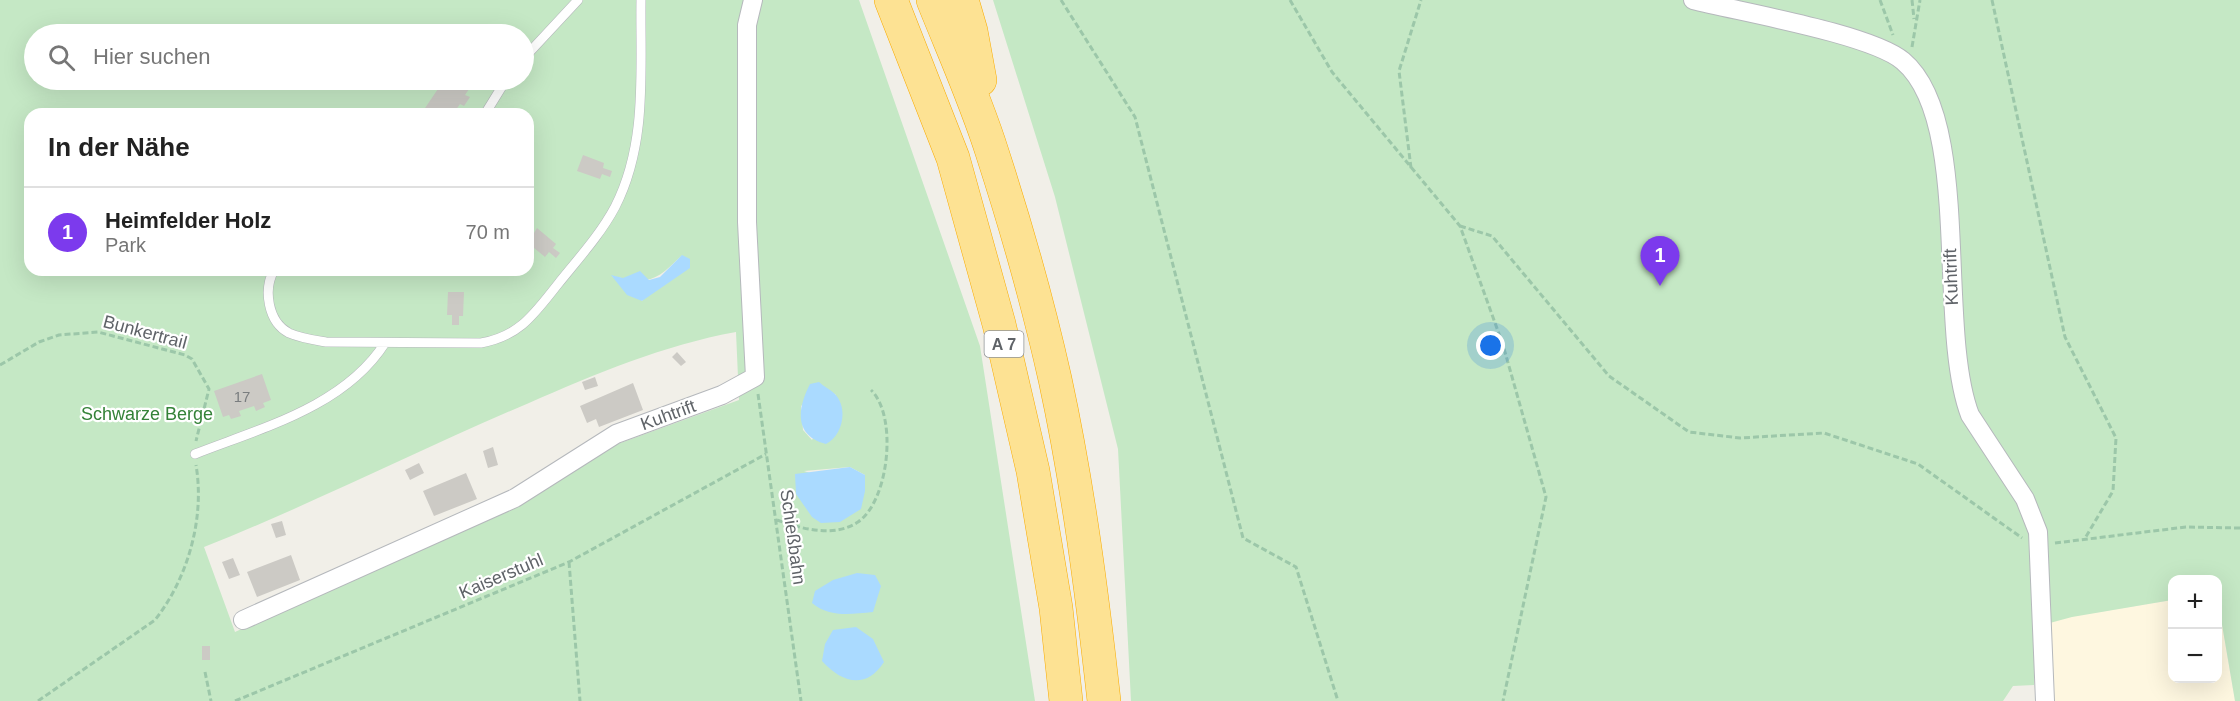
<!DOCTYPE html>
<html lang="de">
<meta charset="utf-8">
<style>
:root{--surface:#fff;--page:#f2f2f2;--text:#222;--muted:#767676;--line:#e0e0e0;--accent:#7c3aed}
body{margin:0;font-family:Arial,sans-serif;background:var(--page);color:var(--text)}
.controls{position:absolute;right:18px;bottom:18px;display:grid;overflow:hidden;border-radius:12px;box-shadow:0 6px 24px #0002}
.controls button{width:54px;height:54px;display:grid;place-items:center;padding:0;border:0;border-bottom:2px solid var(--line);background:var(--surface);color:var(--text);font:30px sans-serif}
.you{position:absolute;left:1491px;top:346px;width:21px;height:21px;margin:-15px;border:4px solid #fff;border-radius:50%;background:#1a73e8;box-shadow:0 0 0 9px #1a73e833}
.badge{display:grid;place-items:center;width:39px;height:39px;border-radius:50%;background:var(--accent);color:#fff;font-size:20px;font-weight:700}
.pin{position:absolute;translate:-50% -50px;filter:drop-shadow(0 2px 3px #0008)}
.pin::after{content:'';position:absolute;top:32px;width:21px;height:18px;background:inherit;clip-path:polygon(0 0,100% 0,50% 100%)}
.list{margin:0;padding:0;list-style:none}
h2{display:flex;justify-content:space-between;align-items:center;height:78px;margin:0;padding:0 24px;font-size:26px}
h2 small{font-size:20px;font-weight:400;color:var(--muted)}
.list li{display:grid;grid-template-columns:39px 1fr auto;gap:18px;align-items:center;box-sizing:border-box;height:90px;padding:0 24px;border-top:2px solid var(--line)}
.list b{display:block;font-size:22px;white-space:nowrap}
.list p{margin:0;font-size:20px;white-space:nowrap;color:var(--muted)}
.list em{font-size:20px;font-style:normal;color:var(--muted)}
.icon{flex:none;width:33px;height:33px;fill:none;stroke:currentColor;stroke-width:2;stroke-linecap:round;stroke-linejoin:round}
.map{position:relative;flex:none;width:2240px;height:701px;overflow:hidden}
.search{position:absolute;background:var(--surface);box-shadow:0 6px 24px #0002;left:24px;top:24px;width:510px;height:66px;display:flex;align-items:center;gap:15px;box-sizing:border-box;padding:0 21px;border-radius:33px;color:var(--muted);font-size:22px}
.panel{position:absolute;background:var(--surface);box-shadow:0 6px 24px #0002;left:24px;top:108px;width:510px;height:168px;border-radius:18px}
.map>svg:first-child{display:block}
</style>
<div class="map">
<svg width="2240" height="701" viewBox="0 0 2240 701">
<rect width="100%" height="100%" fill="#f1efe8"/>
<!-- commercial -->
<path fill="#fef7e0" d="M 2172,600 L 2172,678 L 2218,678 L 2218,601 L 2235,701 L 2054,701 L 2051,620 Z"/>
<!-- green -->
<path fill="#c5e8c5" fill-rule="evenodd" d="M 0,0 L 859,0 L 980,346 L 1035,701 L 0,701 ZM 34,34 L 524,34 L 524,80 L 34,80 ZM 30,114 L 528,114 L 528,270 L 30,270 ZM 682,255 L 642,301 L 612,276 C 650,285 656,281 682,255 ZM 736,332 L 739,400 L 601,450 L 529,497 L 235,632 L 204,547 C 315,503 420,449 529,403 C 595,374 664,345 736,332 ZM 824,387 L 836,395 L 812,440 L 803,430 L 801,406 ZM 850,467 L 865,475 L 865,491 L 804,471 Z
M 993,0 L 2240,0 L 2240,701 L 2235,701 L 2218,601 L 2218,580 L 2172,580 L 2172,600 L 2072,617 L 2035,627 L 2034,685 L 2013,686 L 2003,701 L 1131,701 L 1118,449 L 1055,197 Z"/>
<!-- water -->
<path fill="#aadaff" d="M 682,255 L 690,259 L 690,268 L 642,301 L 627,295 L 611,275 L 623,278 L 640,271 L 649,280 L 660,277 Z
M 819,382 C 824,387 830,389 835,394 C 849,409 842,436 826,444 C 794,436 797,409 810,384 Z
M 850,467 L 865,475 L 865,491 L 861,509 L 840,522 L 821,523 L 812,517 L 796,494 L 795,474 Z
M 857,573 L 875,575 L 881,586 L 873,612 C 851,614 830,618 812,603 L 815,591 L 833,580 Z
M 856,627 L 873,639 L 884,662 C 866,690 842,683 822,661 L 825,644 L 833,630 Z"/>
<!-- building -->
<path fill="#cccac5" d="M 444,80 L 456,80 L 469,89 L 465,95 L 470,97 L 464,106 L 460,104 L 453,114 L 421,114 Z
M 583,155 L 604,163 L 603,168 L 612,171 L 610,177 L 602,174 L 600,179 L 577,171 Z
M 537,228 L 556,244 L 553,248 L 560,253 L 556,258 L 549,252 L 545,257 L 528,243 Z
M 448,292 L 464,292 L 463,316 L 459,316 L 459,325 L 452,325 L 452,315 L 447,315 Z
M 677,352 L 686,362 L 681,366 L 672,357 Z
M 262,374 L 271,400 L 263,403 L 265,407 L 256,411 L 254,406 L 239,411 L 241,416 L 231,419 L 229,415 L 223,417 L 214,391 Z
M 595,377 L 598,386 L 585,390 L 582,382 Z
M 633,383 L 643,410 L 599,427 L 596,419 L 587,423 L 580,406 Z
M 493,447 L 498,465 L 488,468 L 483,451 Z
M 419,463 L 424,473 L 410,480 L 405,470 Z
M 466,473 L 477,499 L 434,516 L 423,491 Z
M 282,521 L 286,535 L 276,538 L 271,524 Z
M 291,555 L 300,580 L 257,597 L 247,572 Z
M 233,558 L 240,575 L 229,579 L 222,562 Z
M 202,646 L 210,646 L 210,660 L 202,660 Z"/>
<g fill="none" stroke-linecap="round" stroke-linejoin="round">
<defs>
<path id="service" d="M 524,58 L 578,0
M 485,114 L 506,80
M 274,270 C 263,290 268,322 289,333 C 300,338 314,340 326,342 L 481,343 C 520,336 534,314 558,284 C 578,259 600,235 615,207 C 648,143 640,69 641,0
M 195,454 C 261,428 344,407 385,343"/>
<path id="minor" d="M 1693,0 C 1740,12 1871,34 1903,61 C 1973,120 1936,326 1970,415 L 2025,499 L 2038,532 L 2045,701
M 243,620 L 515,498 L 616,434 L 722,395 L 755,377 L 747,222 L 747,25 L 753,0"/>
<path id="motorway" d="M 891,0 L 953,158 L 999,324 L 1033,471 L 1056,608 L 1066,701
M 933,0 C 953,50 976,101 992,152 C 1016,226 1038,303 1055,379 C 1078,485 1092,593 1104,701
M 962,0 L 971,31 L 980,80"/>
</defs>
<!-- service casing -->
<use href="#service" stroke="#b5b8bc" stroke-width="10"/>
<!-- minor casing -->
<use href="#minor" stroke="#b5b8bc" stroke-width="20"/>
<!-- motorway casing -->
<use href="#motorway" stroke="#f9ab00" stroke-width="34"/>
<!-- path -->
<path stroke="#9cc7a9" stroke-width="3" stroke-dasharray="6 3" stroke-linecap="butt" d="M 1061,0 L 1135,117 L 1243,538 L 1296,567 L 1338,701
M 1290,0 L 1332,72 L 1460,226 L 1503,345 L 1546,497 L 1503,701
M 1880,0 L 1893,35
M 1912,0 L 1914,19
M 1992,0 L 2065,337 L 2116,438 L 2113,491 L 2084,540
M 1912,47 L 1920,0
M 1411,168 L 1399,71 L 1421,0
M 1460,226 L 1492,236 L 1609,376 L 1689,432 L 1740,438 L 1824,433 L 1918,464 L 2022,538
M 0,365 L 39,342 L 59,335 L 98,332 L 185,355 L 192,359 L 209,389 L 196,441
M 758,394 L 801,701
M 777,520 C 802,529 834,538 858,522 C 889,501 898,416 871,390
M 2055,543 L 2186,527 L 2240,528
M 569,562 L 580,701
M 205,672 L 211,701
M 38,701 L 155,620 C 188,578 205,518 196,465
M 235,701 L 569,562 L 766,454"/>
<!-- service -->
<use href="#service" stroke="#fff" stroke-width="9"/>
<!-- minor -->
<use href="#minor" stroke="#fff" stroke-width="18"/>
<!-- motorway -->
<use href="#motorway" stroke="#fde293" stroke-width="33"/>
</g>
<g text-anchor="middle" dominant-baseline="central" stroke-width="4.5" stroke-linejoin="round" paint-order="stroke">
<!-- number labels -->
<g font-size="15" fill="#7a7d7f">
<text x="242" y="396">17</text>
</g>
<!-- shield labels -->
<rect fill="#fff" stroke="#8f9295" stroke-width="1.5" x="984.5" y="331" width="39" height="26" rx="4.5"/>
<g font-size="16" font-weight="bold" fill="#5f6368">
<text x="1004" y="344">A 7</text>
</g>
<!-- street labels -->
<g font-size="18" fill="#5f6368" stroke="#fff">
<text transform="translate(1951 277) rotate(-92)">Kuhtrift</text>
<text transform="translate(145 332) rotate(15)">Bunkertrail</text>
<text transform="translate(668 415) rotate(-20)">Kuhtrift</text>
<text transform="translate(793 537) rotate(82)">Schießbahn</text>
<text transform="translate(501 576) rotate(-23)">Kaiserstuhl</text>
</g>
<!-- park labels -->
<g font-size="18" fill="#348238" stroke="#fff">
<text x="147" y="414">Schwarze Berge</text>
</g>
</g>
</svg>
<div class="controls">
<button>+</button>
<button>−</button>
</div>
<div class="you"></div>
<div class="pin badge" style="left:1660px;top:286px">1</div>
<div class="search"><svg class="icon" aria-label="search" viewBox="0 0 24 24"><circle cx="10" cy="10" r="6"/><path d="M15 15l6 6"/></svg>Hier suchen</div>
<section class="panel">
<h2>In der Nähe<small></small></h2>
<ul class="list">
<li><span class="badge">1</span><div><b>Heimfelder Holz</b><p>Park</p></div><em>70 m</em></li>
</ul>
</section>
</div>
